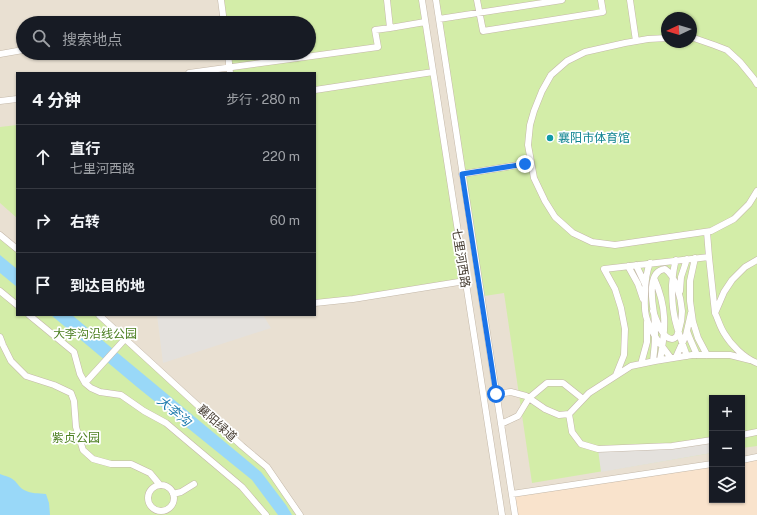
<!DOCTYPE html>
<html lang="zh">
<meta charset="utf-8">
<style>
:root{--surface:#171b24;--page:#242831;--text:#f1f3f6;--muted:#9ea1a6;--line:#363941}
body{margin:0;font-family:"Public Sans","Noto Sans SC",sans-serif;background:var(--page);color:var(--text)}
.controls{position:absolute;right:12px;bottom:12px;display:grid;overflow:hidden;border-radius:0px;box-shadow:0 1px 3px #0004}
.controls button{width:36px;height:36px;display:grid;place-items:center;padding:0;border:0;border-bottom:1px solid var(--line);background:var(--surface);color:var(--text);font:20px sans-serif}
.compass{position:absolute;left:661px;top:12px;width:36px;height:36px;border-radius:50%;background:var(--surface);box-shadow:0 1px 3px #0004;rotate:266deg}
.stop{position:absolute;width:12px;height:12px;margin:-9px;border:3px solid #1a73e8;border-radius:50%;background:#fff}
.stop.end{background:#1a73e8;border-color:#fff;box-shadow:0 1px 4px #0008}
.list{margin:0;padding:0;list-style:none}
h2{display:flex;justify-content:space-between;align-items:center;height:52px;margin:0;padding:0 16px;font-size:17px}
h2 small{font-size:13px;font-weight:400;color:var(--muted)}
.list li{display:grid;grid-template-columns:26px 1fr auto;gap:12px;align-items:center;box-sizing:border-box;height:64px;padding:0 16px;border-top:1px solid var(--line)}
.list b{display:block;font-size:15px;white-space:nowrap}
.list p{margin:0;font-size:13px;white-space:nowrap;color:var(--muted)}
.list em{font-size:13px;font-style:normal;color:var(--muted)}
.icon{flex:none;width:22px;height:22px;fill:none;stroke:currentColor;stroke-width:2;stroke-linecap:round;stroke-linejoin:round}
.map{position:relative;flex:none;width:757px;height:515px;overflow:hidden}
.search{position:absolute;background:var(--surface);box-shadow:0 1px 3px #0004;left:16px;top:16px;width:300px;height:44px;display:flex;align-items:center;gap:10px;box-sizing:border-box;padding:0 14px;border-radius:22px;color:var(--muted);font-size:15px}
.panel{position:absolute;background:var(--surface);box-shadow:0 1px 3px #0004;left:16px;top:72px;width:300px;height:244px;border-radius:0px}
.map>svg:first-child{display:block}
</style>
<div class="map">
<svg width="757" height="515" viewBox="0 0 757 515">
<rect width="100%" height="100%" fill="#f4eee4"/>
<!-- residential -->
<path fill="#e9e0d2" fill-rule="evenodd" d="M 0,0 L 757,0 L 757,515 L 0,515 ZM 667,18 L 691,18 L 691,42 L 667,42 ZM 23,23 L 309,23 L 309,53 L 23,53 ZM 17,73 L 315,73 L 315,315 L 17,315 ZM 712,398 L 742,398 L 742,500 L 712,500 Z"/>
<!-- commercial -->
<path fill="#f9e3cc" d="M 757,457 L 757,515 L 515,515 L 512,494 L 712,464 L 712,500 L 742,500 L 742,460 Z"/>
<!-- green -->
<path fill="#d3eda8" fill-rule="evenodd" d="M 221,0 L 422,0 L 465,281 L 315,303 L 315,73 L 230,73 L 228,53 L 309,53 L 309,23 L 224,23 Z
M 434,0 L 757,0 L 757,446 L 742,448 L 742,398 L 712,398 L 712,453 L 532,483 L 504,293 L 478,297 ZM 667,18 L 691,18 L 691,42 L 667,42 Z
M 17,125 L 17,218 L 0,203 L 0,127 Z
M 0,235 L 17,249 L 17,315 L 99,315 L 267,467 L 300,515 L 0,515 Z"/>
<!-- parking -->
<path fill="#e4e1dd" d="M 157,315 L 263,315 L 271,328 L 163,363 Z
M 712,440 L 712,453 L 601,472 L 598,449 L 671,446 Z"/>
<!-- water -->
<path fill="#99d8f8" d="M 0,255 L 17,269 L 17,287 L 0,273 Z
M 51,315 L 72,315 L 261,472 L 286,505 L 292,515 L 278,515 L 252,480 L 137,387 Z
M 0,474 C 5,476 11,477 15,481 C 18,484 20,488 24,490 C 32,494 38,493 46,494 L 49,503 L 50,515 L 0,515 Z"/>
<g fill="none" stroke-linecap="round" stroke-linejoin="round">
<defs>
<path id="minor" d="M 221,0 L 224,23
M 387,0 L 390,28 L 425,22
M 422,0 L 502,515
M 436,0 L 515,515
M 477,0 L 483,31 L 603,12 L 601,0
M 630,0 L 636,41
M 439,19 L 562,0
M 210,23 L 224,21
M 691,37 L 714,45 L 727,50 L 740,62 L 754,79 L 757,84
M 667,38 L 648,39 L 625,43 L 585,52 L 567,61 L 551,75 L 542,91 L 534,111 L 530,125 L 528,145 L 534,178 L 545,201 L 555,217 L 573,233 L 592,242 L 615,245 L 711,231 L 734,219 L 749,204 L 757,191
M 228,53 L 230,73
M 0,54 L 23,50
M 189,73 L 378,47 L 375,30 L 390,28
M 315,90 L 433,72
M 0,101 L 17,99
M 462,174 L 531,163
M 707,232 L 709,257
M 0,235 L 17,249
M 695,258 L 690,281 L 690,301 L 693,322 L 698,338 L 707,355
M 676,260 C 673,269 673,276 672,285 C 672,295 672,304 674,314 C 676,328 682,342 687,356
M 757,260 L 745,267 L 732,280 L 724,292 L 715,313 C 718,319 720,327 724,333 C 731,345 744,358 757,363
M 650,263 C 646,273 645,283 645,294 C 645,301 644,308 646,316 C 650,332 661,345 671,358
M 636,265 L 645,284
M 628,266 L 638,284 L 643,299
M 654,278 C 667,307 666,329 660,360
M 0,291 L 17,305
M 680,291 L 681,277 L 687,259
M 315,303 L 353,299 L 465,281
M 29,315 L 74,352 L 80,374 L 85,383 L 91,388 L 100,392 L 121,395 L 144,411 L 166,423 L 242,487 L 266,515
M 99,315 L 242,446 L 267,467 L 300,515
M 687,331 L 690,339 L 697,355
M 0,337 L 3,345 L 11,361 L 26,376 L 54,385 L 71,393 L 74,401 L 76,427 L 83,450 L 93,459 L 111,464 L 131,464 L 150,473 L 160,485
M 676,357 L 686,335 L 691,313
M 653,361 C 654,353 655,344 655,336 C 655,328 655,321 654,313 C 652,301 647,271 665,269 C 676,276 681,298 682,311 C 682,317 681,324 679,330 C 679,330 677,336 677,336 C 676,337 673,339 672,339 C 662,339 656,319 653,311
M 641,364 L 647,342 L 647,322
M 616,375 L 624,355 L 625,329 L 621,308 L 615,289 L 604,269 L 709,257 L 715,313
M 85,383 L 125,339
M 496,394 L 511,392 L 526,396 L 545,409 L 559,415 L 569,414
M 501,424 L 518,416 L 529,398 L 547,383 L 563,383 L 583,399
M 742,435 L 757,432
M 712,440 L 672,446 L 598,449 L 581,444 L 572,432 L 569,414 L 589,393 L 631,366 L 655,361 L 692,355 L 730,355 L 750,360
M 742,460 L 757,457
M148 498a13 13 0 1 1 26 0a13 13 0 1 1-26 0Z
M 173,494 L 181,492 L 194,484
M 512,494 L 712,464"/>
</defs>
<!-- minor casing -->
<use href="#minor" stroke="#c4b8a9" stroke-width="7"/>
<!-- minor -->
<use href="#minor" stroke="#fff" stroke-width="6"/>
</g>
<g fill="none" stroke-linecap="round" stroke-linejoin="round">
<!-- route -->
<path stroke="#1a73e8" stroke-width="5" d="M 496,394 L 462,174 L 525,164"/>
</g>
<!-- markers -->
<circle fill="#0f9aa8" stroke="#fff" stroke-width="1.5" cx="550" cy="138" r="4"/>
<g text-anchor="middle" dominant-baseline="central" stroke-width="3.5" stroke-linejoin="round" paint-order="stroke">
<!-- culture labels -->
<g font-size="12" fill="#0d838f" stroke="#fff" text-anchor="start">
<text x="558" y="138">襄阳市体育馆</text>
</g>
<!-- street labels -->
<g font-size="12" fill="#473e33" stroke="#fff">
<text transform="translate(461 258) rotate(81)">七里河西路</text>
<text transform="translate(217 423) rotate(42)">襄阳绿道</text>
</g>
<!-- park labels -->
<g font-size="12" fill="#4b7f20" stroke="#fff">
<text x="95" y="334">大李沟沿线公园</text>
<text x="76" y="438">紫贞公园</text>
</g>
<!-- water labels -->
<g font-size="13" font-style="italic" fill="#1e7cae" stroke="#fff">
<text transform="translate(174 411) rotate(40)">大李沟</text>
</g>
</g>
</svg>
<div class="controls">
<button>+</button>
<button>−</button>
<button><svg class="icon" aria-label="layers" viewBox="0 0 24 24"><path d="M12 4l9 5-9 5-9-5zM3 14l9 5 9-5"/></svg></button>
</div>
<svg class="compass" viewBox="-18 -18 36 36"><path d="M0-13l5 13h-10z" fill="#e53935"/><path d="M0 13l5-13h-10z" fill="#9ea1a6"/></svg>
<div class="stop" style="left:496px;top:394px"></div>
<div class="stop end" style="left:525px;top:164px"></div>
<div class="search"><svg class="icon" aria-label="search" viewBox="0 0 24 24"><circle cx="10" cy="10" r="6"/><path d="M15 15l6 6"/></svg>搜索地点</div>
<section class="panel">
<h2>4 分钟<small>步行 · 280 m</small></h2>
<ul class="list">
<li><svg class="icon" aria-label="ahead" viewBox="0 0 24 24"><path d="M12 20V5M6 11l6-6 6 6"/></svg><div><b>直行</b><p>七里河西路</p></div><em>220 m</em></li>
<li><svg class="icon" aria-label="right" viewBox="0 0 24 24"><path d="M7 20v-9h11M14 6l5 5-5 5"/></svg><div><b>右转</b></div><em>60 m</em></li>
<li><svg class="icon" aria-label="arrive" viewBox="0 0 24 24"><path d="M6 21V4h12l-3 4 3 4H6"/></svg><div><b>到达目的地</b></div></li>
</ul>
</section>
</div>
